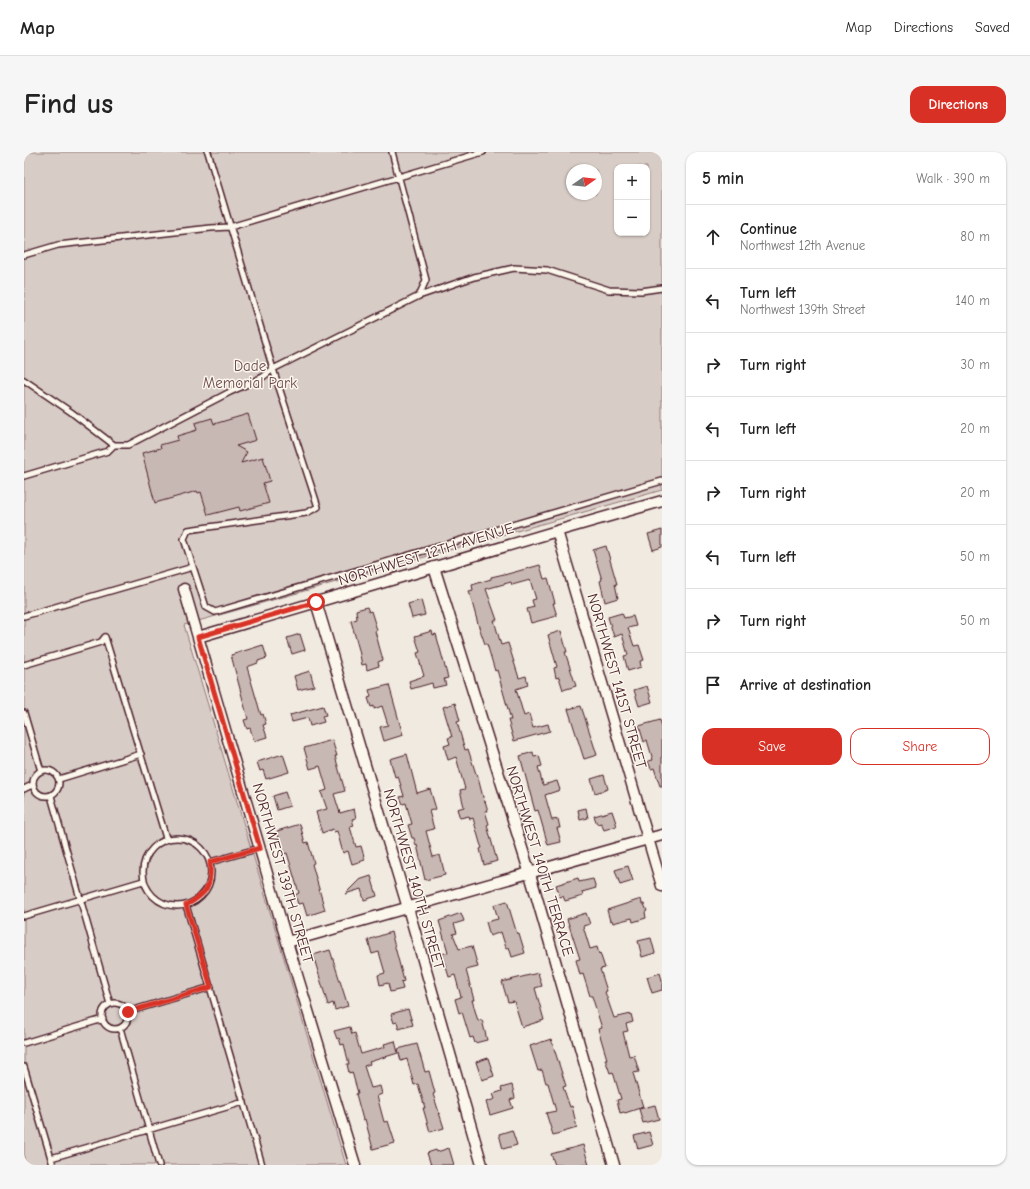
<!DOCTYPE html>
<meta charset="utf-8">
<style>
:root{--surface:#fff;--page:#f6f6f6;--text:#222;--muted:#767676;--line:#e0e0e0;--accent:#d93025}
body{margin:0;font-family:"Comic Neue",sans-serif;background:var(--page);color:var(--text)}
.controls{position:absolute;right:12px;top:12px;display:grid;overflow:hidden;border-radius:8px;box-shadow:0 1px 3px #0004}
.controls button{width:36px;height:36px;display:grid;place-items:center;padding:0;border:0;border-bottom:1px solid var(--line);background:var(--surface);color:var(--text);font:20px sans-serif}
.compass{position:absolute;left:542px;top:12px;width:36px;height:36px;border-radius:50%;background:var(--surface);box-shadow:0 1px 3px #0004;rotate:76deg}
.stop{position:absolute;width:12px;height:12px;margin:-9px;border:3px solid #d93025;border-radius:50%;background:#fff}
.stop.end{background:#d93025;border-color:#fff;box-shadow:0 1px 4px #0008}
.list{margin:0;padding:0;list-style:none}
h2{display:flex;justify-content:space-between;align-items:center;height:52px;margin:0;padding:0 16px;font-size:17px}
h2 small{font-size:13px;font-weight:400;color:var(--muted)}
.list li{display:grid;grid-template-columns:26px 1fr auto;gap:12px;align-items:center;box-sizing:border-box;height:64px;padding:0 16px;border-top:1px solid var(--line)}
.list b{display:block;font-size:15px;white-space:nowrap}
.list p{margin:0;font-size:13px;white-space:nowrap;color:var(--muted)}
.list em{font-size:13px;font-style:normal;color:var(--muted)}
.actions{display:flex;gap:8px;padding:12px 16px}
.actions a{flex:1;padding:9px 0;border:1px solid var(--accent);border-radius:12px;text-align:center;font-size:14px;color:var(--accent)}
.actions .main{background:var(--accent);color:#fff}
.icon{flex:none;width:22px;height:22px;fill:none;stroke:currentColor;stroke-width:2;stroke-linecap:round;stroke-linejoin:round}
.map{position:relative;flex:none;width:638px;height:1013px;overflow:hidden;border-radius:12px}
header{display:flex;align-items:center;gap:24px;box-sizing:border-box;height:56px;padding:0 20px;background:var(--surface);border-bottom:1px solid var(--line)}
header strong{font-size:19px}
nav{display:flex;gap:22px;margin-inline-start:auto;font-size:14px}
.intro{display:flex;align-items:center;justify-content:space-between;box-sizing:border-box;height:96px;padding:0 24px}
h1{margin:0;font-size:28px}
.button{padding:10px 18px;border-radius:12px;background:var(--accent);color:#fff;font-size:14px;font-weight:700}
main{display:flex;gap:24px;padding:0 24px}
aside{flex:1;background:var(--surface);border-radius:12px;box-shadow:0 1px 3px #0004}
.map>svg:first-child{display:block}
</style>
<header>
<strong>Map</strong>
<nav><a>Map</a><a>Directions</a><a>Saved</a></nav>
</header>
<div class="intro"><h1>Find us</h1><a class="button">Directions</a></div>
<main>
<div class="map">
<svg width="638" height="1013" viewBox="0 0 638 1013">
<rect width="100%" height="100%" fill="#f0eae0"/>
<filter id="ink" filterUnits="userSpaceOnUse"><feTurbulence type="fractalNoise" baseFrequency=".025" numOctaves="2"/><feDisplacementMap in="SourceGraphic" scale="8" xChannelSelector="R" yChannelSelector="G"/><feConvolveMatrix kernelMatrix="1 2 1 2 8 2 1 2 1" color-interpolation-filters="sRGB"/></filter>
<g filter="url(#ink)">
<!-- green -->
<path fill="#d8ccc6" stroke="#917678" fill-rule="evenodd" d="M 0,0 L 638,0 L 638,338 L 160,473 L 322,1013 L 0,1013 ZM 593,15 L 623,15 L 623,81 L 593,81 ZM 548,18 L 572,18 L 572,42 L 548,42 Z"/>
<!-- building -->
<path fill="#c8b8b3" stroke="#4a1f2b" d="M 224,262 L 232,288 L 212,294 L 223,300 L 217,311 L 239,305 L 246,329 L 239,331 L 245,351 L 216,359 L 215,355 L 184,363 L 177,340 L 174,341 L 173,339 L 131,351 L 118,301 L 137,296 L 136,293 L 154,288 L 153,284 L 173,278 L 171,271 L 188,266 L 190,272 Z
M 638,378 L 638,395 L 629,398 L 624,382 Z
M 582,394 L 593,432 L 591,432 L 594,446 L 581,450 L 576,429 L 578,428 L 569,398 Z
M 516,413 L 520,427 L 524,426 L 531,451 L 529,451 L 533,464 L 507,471 L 503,457 L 510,455 L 508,448 L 512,447 L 506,428 L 488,433 L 487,430 L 462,437 L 473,468 L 470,468 L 477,493 L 484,491 L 495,526 L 502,524 L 504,533 L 492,537 L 500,564 L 505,562 L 509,576 L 524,572 L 526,579 L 490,589 L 484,568 L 487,568 L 473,518 L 471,519 L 463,492 L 461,492 L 454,472 L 445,439 L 449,438 L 448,433 L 467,427 L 467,425 L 480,422 L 480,423 Z
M 397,448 L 401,463 L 388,466 L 384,452 Z
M 343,455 L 345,460 L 347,459 L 353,478 L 351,479 L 359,508 L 354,510 L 355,514 L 343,518 L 342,512 L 338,513 L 335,498 L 327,469 L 333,467 L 332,458 Z
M 598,461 L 600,466 L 609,464 L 612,474 L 604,476 L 610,494 L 615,493 L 620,508 L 616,509 L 617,515 L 604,519 L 600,504 L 604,503 L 598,482 L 590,485 L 584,465 Z
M 408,479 L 409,483 L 412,482 L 424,526 L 420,527 L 422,533 L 409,536 L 408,531 L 387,537 L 385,529 L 400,524 L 393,501 L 396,500 L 391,484 Z
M 537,479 L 543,500 L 541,500 L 552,534 L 539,538 L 535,525 L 532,526 L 530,516 L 533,515 L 524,483 Z
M 276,482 L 281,498 L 268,502 L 263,486 Z
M 239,493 L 243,506 L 234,509 L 234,511 L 223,515 L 237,563 L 239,562 L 242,572 L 239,573 L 243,585 L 230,589 L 226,576 L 223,577 L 220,568 L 224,567 L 207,503 Z
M 286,519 L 290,534 L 274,538 L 270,524 Z
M 365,533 L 379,583 L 360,589 L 356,575 L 364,573 L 358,554 L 350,557 L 350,554 L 347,555 L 344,546 L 347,545 L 345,538 Z
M 623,534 L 628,550 L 615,554 L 610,538 Z
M 431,551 L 436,569 L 433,570 L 441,598 L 444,597 L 452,622 L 453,622 L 460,649 L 461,649 L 464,659 L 461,659 L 465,672 L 463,673 L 473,709 L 460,713 L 456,697 L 458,696 L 456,691 L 449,666 L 446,667 L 445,664 L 436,666 L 433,657 L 440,655 L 436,638 L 441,637 L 432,605 L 424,608 L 420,594 L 426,592 L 424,586 L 428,585 L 419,555 Z
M 299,554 L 302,563 L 298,564 L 300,570 L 286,574 L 284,566 L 268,570 L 266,563 Z
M 557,554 L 573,603 L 560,607 L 544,557 Z
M 636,568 L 638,576 L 638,634 L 636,634 L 630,616 L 627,617 L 624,609 L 629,608 L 623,588 L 620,590 L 615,574 Z
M 308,588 L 313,604 L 311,604 L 321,639 L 310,642 L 316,661 L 330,657 L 332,666 L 328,667 L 330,674 L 326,675 L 332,695 L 337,694 L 341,708 L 328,712 L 324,699 L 319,701 L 313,679 L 310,680 L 309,677 L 298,681 L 292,660 L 303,657 L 297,640 L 303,638 L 296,614 L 286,617 L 280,596 Z
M 509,600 L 510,605 L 515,604 L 518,614 L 514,615 L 519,633 L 533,629 L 536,638 L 521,643 L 528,668 L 534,667 L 536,676 L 533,676 L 537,690 L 524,693 L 514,658 L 511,659 L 496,604 Z
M 259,602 L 265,620 L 242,627 L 239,618 L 236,619 L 233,610 Z
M 383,602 L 393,641 L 406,637 L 412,657 L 405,659 L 410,677 L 402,679 L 409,705 L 416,703 L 421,723 L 401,728 L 393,693 L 392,694 L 390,686 L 388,686 L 384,673 L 388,672 L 382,651 L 379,652 L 376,645 L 380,644 L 374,624 L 371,625 L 366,607 Z
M 580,623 L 584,637 L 571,641 L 567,627 Z
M 261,640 L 266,654 L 253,658 L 249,644 Z
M 562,656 L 564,666 L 556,668 L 554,658 Z
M 588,659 L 593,674 L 580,678 L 577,671 L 573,672 L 570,664 Z
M 276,672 L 281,691 L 284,690 L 290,711 L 288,712 L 301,758 L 283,764 L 279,751 L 274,752 L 271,743 L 275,741 L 263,701 L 260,702 L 253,679 Z
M 604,714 L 609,729 L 596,733 L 591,718 Z
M 347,724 L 353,744 L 340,748 L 337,737 L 321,742 L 335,728 Z
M 554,726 L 555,730 L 569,727 L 572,736 L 558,740 L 559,744 L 541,749 L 539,744 L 536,745 L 532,733 Z
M 617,747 L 618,752 L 620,752 L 623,759 L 621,760 L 622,766 L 609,770 L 608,766 L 589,771 L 588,768 L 586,769 L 583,758 Z
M 483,749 L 493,782 L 495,781 L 501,801 L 488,805 L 485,795 L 482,796 L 477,780 L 466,784 L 462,770 L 474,767 L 470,753 Z
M 437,761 L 440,769 L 430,772 L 433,781 L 429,782 L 435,797 L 448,794 L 454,815 L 442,818 L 450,848 L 448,848 L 454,869 L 458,868 L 463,888 L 451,891 L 449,885 L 446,886 L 438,860 L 435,861 L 431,847 L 437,845 L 431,823 L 425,825 L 418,802 L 424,800 L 415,769 Z
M 562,761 L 566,772 L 559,774 L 566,797 L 573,795 L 575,802 L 576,801 L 581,816 L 576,817 L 583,839 L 581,840 L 590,866 L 607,862 L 609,870 L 602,872 L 604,879 L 599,880 L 605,904 L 610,903 L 615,920 L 609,921 L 619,955 L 601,961 L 600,960 L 596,961 L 593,948 L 597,947 L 589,920 L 586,921 L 581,907 L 583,907 L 574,877 L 578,876 L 576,870 L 568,844 L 566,844 L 559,822 L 556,823 L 552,808 L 556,807 L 543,767 Z
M 367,780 L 380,829 L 377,830 L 379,837 L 366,840 L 364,831 L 356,833 L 354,823 L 361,821 L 355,800 L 348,802 L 344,788 Z
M 627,786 L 631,801 L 618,805 L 614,789 Z
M 306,798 L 324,854 L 311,858 L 309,851 L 304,853 L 289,803 Z
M 514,821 L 518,834 L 511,836 L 520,868 L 498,875 L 490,849 L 484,850 L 478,830 Z
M 636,821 L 638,828 L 638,838 L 628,841 L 623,825 Z
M 384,857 L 389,873 L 375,877 L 373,870 L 370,871 L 367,862 Z
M 326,875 L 328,882 L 331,881 L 337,902 L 361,895 L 360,892 L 371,889 L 374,901 L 345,910 L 346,912 L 340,914 L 347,936 L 356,934 L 358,942 L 353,944 L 360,970 L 364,969 L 371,991 L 349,997 L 341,967 L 339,968 L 332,942 L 334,941 L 328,920 L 325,921 L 323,912 L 325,912 L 320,892 L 317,893 L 315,886 L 313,887 L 310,879 Z
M 527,887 L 542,934 L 539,935 L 546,955 L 548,954 L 553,976 L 529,983 L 522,961 L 532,959 L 524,931 L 522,931 L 518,918 L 514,919 L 506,894 Z
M 393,892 L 401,920 L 405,919 L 411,941 L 409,942 L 420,976 L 406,980 L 399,956 L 401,956 L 394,932 L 390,933 L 383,907 L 377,909 L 374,897 Z
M 464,906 L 470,924 L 458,928 L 452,910 Z
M 488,933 L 491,946 L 486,948 L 489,956 L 466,963 L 462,950 L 471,947 L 469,942 L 478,939 L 477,936 Z
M 631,953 L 635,967 L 619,971 L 615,957 Z
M 488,978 L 493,993 L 479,997 L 475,982 Z
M 625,980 L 629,993 L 614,997 L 610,984 Z
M 559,993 L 565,1013 L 531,1013 L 527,1002 Z
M 425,996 L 430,1013 L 407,1013 L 403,1001 L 412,998 L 413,1000 Z"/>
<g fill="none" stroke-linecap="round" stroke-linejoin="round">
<defs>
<path id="lane" d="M 368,0 L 402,128 L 395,144 L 249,217 L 294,355 L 282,361 L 164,378 L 160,387 L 182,455 L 191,460 L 638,329
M 0,103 L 34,93 L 187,76 L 206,75 L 459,0
M 395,144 L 450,125 L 490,116 L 523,118 L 585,138 L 617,139 L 638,136
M 0,228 L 47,260 L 90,293 L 104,293 L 206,240 L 239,225 L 249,217 L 184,0
M 0,324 L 84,299 L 90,293
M 0,464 L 169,415
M 0,513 L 77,490 L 81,485 L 142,686
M 0,561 L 17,619
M9 631a13 13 0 1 1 26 0a13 13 0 1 1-26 0Z
M 35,627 L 117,602
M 0,637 L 8,633
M 27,644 L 86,852
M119 720a34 34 0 1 1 68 0a34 34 0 1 1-68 0Z
M 186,710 L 236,696
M 162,753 L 238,1013
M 0,764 L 119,729
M78 864a13 13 0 1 1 26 0a13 13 0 1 1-26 0Z
M 103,860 L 187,835
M 96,876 L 135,1013
M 0,891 L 79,867
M 0,915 L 29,1013
M 27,1006 L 220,950"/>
<path id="street" d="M 533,379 L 638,734
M 410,415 L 506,722 L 590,1013
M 160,437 L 263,790 L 331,1013
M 292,450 L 384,756 L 458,1013
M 174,485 L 533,379 L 638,349
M 263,790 L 638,683"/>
</defs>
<!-- lane casing -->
<use href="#lane" stroke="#4a1f2b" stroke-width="8"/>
<!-- street casing -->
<use href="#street" stroke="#4a1f2b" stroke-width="13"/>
<!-- lane -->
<use href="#lane" stroke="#fbf7ec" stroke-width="5"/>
<!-- street -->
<use href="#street" stroke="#fbf7ec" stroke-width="10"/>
</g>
</g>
<g fill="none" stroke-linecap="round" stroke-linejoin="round" filter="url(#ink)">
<!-- route -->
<path stroke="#d93025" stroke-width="5" d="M 104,860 L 187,835 L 162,753 C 183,742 188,733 186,710 L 236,696 L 174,485 L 292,450"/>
</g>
<g text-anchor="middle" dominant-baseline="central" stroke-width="3" stroke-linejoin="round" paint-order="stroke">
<!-- park labels -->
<g font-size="15" fill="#6e4a52" stroke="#fbf7ec">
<text x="226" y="214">Dade<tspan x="226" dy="17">Memorial Park</tspan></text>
</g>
<!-- street labels -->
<g font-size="15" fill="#4a1f2b" stroke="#fbf7ec">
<text transform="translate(402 402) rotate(-17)">NORTHWEST 12TH AVENUE</text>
<text transform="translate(593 529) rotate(74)">NORTHWEST 141ST STREET</text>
<text transform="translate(516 709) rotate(73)">NORTHWEST 140TH TERRACE</text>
<text transform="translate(259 721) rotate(74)">NORTHWEST 139TH STREET</text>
<text transform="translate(390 727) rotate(74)">NORTHWEST 140TH STREET</text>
</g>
</g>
</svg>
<div class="controls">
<button>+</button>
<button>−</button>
</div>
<svg class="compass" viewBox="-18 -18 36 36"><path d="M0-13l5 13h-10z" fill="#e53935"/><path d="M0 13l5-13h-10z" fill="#767676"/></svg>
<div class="stop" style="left:292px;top:450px"></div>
<div class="stop end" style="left:104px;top:860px"></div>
</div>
<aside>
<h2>5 min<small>Walk · 390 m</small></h2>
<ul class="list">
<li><svg class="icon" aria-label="ahead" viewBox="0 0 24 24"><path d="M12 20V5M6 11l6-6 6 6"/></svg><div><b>Continue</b><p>Northwest 12th Avenue</p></div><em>80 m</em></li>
<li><svg class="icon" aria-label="left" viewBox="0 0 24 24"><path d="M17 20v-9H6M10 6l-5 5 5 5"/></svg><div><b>Turn left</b><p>Northwest 139th Street</p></div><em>140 m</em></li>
<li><svg class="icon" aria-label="right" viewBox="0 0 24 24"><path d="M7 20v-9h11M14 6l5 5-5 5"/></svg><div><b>Turn right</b></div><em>30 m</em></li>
<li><svg class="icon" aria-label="left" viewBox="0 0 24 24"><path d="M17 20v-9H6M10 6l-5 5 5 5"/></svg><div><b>Turn left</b></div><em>20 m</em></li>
<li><svg class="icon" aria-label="right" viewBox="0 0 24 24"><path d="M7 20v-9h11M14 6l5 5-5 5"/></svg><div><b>Turn right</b></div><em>20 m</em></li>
<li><svg class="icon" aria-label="left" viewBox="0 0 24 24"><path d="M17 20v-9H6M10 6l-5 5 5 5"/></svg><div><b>Turn left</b></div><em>50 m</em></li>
<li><svg class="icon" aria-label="right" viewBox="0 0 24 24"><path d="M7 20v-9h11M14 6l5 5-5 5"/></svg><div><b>Turn right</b></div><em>50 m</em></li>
<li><svg class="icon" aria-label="arrive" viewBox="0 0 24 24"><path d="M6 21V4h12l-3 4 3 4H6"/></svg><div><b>Arrive at destination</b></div></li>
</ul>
<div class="actions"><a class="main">Save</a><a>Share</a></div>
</aside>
</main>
